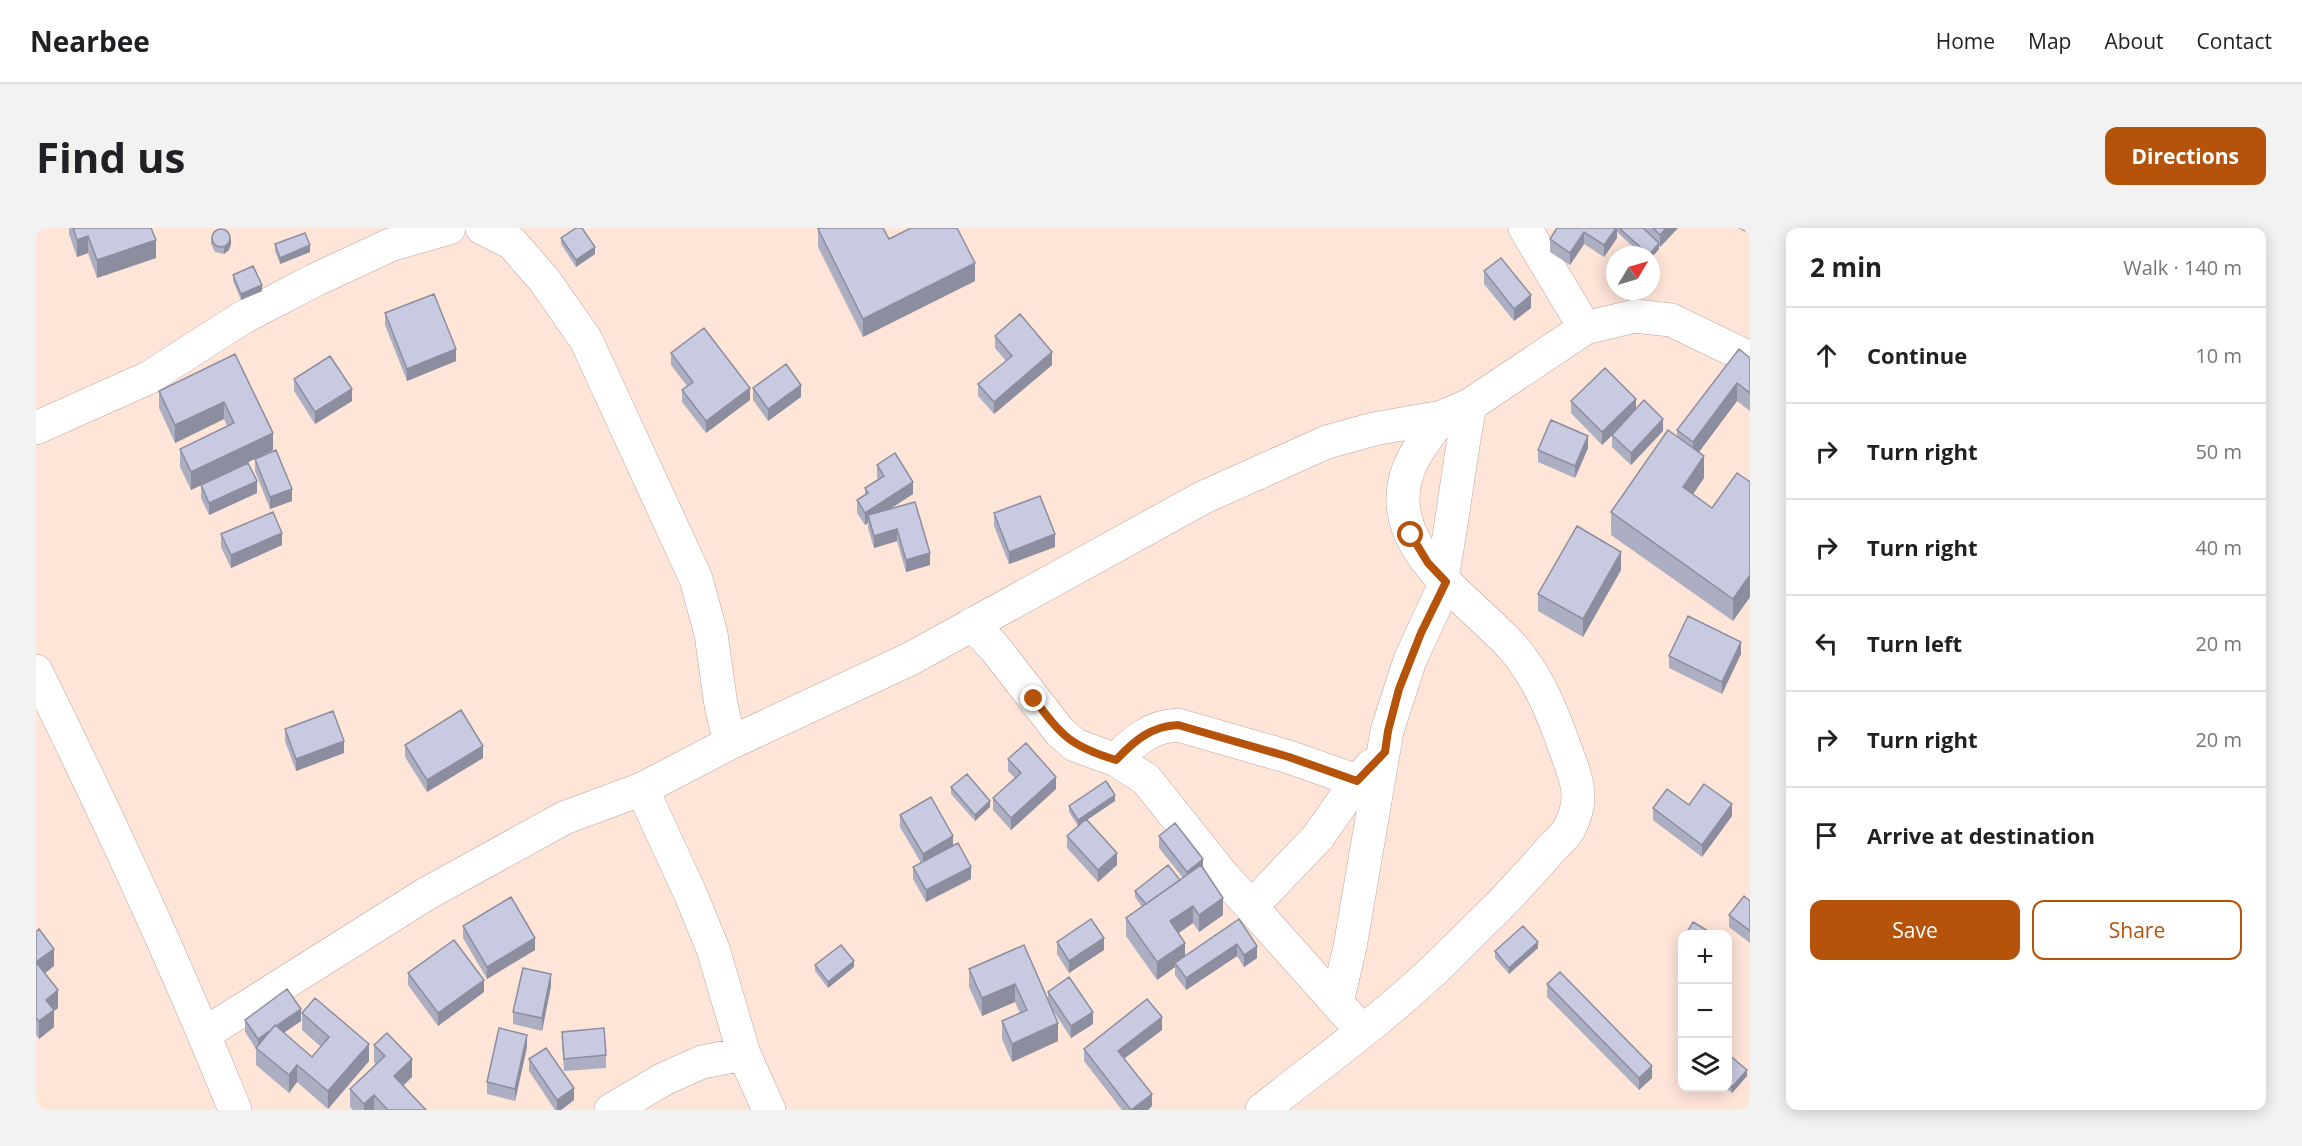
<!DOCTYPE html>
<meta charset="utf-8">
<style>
:root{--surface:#fff;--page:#f2f2f2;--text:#202124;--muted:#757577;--line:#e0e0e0;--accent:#b45309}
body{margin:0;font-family:"Open Sans",sans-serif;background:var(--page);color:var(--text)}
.controls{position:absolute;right:18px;bottom:18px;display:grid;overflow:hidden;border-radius:12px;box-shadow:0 3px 15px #0003}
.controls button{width:54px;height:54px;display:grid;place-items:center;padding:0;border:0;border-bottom:2px solid var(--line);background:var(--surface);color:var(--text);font:30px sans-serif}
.compass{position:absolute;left:1570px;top:18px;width:54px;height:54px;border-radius:50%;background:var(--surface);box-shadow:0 3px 15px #0003;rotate:52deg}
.stop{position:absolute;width:18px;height:18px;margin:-14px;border:4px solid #b45309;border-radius:50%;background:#fff}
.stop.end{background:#b45309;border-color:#fff;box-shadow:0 2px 6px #0008}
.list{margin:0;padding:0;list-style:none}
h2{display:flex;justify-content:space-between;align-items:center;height:78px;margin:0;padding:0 24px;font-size:26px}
h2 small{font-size:20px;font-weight:400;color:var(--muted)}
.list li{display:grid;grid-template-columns:39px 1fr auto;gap:18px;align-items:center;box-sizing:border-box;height:96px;padding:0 24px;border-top:2px solid var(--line)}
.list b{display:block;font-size:22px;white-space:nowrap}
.list em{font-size:20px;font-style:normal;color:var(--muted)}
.actions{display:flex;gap:12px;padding:18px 24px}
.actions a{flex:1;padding:14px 0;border:2px solid var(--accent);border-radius:12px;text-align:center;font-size:21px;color:var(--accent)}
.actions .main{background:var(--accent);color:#fff}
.icon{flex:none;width:33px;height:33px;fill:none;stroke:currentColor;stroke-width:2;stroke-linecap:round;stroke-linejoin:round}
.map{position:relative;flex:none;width:1714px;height:882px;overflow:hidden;border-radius:12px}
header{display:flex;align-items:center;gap:36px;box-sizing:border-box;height:84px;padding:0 30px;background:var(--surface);border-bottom:2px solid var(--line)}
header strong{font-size:28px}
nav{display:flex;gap:33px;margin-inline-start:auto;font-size:21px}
.intro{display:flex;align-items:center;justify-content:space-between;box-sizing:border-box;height:144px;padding:0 36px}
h1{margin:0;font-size:42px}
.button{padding:15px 27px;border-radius:12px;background:var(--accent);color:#fff;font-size:21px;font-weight:700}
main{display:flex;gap:36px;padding:0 36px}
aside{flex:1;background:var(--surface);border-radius:12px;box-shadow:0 3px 15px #0003}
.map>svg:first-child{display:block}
</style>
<header>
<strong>Nearbee</strong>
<nav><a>Home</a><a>Map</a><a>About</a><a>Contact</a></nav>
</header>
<div class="intro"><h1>Find us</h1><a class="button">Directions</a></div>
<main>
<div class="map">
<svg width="1714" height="882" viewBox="0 0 1714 882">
<rect width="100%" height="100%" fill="#ffe5d8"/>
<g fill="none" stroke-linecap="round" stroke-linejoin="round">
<defs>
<path id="street" d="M 446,0 L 476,15 L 509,53 L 550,112 L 660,351 L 675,406 L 685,477 L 694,515
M 1489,0 L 1549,100
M 0,200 L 114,149 L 206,90 L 279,52 L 354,17 L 413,0
M 1406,349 C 1417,292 1423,234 1434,177
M 936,396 L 958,419 L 1024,504 L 1039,517 L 1080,532 L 1110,551 L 1184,644 L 1326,803
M 0,443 C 71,587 139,733 199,882
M 1080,532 C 1098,513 1115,498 1142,497 L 1253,529 L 1321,553
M 606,561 L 654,665 L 677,721 L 708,826 L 733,882
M 1216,678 L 1282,609 L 1314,563 L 1335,538
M 1301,774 L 1314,719 L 1351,503 L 1374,432 L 1410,354
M 168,806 L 390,666 L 528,590 L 606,561 L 694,515 L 874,431 L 1168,269 L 1291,214 L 1338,201 L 1406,189 L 1434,177 L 1549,100 L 1599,88 L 1635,92 L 1714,130
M 575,882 L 628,851 L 666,834 L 708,826
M 1226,882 C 1284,836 1345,792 1398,742 C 1420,721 1441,699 1463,678 C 1481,659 1498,641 1515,621 C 1521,615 1529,608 1533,601 C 1549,571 1541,552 1530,523 C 1518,488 1503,451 1479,422 C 1437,373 1344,320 1372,243 C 1379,223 1394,206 1406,189"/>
</defs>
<!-- street casing -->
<use href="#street" stroke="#bda498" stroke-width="34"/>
<!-- street -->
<use href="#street" stroke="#fff" stroke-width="33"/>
</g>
<!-- wall -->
<path fill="#acaec2" d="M 33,0 L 115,0 L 120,30 L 61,50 L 52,25 L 41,29 L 33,6 Z
M 1521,0 L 1642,0 L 1624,19 L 1623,18 L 1623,21 L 1615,30 L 1615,27 L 1606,27 L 1581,4 L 1581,10 L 1568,29 L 1548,16 L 1534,37 L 1514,24 L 1514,11 Z
M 1702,0 L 1712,0 L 1709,4 Z
M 782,1 L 853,11 L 939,53 L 827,109 L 782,19 Z
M 175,9 L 195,16 L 193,22 L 188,26 L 179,24 L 175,16 Z
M 525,10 L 559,26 L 540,39 L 525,16 Z
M 239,16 L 274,24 L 244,36 L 239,23 Z
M 1448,43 L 1495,80 L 1478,93 L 1448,56 Z
M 197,47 L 226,63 L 205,72 L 197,53 Z
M 349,85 L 420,133 L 371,153 L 349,97 Z
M 959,108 L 1016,137 L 958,186 L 942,168 L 942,156 L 970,133 L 959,120 Z
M 635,125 L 714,172 L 670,205 L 646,174 L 646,162 L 651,158 L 635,137 Z
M 199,126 L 237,222 L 224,228 L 256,273 L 234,281 L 219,243 L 219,231 L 155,262 L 144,239 L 144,221 L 191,198 L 188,191 L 139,215 L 123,180 L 123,163 Z
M 1714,130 L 1714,183 L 1701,173 L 1663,224 L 1668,250 L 1657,266 L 1676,280 L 1714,254 L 1714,369 L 1697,393 L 1575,307 L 1575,284 L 1641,209 L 1641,202 Z
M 258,151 L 316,173 L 279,196 L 258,163 Z
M 717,160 L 765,169 L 732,193 L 717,172 Z
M 1535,173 L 1600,181 L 1627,203 L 1595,237 L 1576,219 L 1576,207 L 1566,217 L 1535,185 Z
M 1552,220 L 1539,250 L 1502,234 L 1502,222 Z
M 841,237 L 877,266 L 853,281 L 894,337 L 870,344 L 861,313 L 838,320 L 832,300 L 832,295 L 829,297 L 821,285 L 821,272 L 829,267 L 829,260 L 842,251 L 841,249 Z
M 165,257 L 221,265 L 173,287 L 165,270 Z
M 958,285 L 1019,319 L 973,336 L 958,298 Z
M 185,306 L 246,317 L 195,340 L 185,319 Z
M 1585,342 L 1547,409 L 1502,383 L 1502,366 Z
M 1705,426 L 1686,466 L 1633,440 L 1633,428 Z
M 249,501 L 308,525 L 260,543 L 249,513 Z
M 369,517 L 447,530 L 391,564 L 369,529 Z
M 972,531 L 1020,561 L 975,602 L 957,582 L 957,570 L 979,550 L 972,543 Z
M 915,559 L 954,579 L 939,593 L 915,566 Z
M 1079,573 L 1051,592 L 1081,637 L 1062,654 L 1031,620 L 1031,608 L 1042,598 L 1033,584 L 1033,578 Z
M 1653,577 L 1696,588 L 1666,629 L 1617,592 L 1617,580 Z
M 864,587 L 917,618 L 935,651 L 890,674 L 877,651 L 877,639 L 885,635 L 864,599 Z
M 1123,608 L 1167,641 L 1187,687 L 1163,704 L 1157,695 L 1142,705 L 1149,728 L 1203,691 L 1221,730 L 1208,739 L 1201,728 L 1150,762 L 1139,747 L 1139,739 L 1121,752 L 1090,708 L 1090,690 L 1106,679 L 1099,669 L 1099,663 L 1144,652 L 1147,650 L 1123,620 Z
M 1714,673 L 1714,715 L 1693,699 L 1693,687 Z
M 427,698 L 499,722 L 451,751 L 427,710 Z
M 0,704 L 18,738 L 9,745 L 22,780 L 18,783 L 18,799 L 3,811 L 0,807 Z
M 1021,714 L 1068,722 L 1033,745 L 1021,726 Z
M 988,717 L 1012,771 L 1012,764 L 1057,796 L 1035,810 L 1018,784 L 1022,813 L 976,834 L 966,811 L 966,793 L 984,785 L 979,774 L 946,788 L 933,759 L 933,741 Z
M 1502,720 L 1473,746 L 1459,730 L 1459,723 Z
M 779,737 L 818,739 L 792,760 L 779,743 Z
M 372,745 L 448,764 L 402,798 L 372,757 Z
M 1511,756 L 1616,850 L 1603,862 L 1511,769 Z
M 515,758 L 506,803 L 477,796 L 477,784 Z
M 266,785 L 333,833 L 292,881 L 261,854 L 253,865 L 220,837 L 220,821 L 209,804 L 209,792 L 265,793 L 247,805 L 276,829 L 285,819 L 266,802 Z
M 1126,802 L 1088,831 L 1116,878 L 1112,882 L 1086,882 L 1048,833 L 1048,821 Z
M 526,804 L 570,827 L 570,840 L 528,843 L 526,816 Z
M 338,817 L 376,849 L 367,858 L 390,882 L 317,882 L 314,879 L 314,861 L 340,836 L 338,834 Z
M 491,819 L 479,873 L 451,866 L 451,854 Z
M 1692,826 L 1711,848 L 1696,865 L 1690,860 L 1692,860 Z
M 493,831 L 538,872 L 525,882 L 519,882 L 493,843 Z"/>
<!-- shaded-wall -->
<path fill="#8c8d9e" d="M 1580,0 L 1581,0 L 1581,10 L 1568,29 L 1568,17 Z
M 1630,0 L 1642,0 L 1624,19 L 1624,7 Z
M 1548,4 L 1548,16 L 1534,37 L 1534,25 Z
M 52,8 L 52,25 L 41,29 L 41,12 Z
M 195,10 L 195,16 L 193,22 L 188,26 L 188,20 Z
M 120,12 L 120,30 L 61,50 L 61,32 Z
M 1623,15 L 1623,21 L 1615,30 L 1615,27 L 1613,27 Z
M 274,17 L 274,24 L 244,36 L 244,30 Z
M 559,19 L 559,26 L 540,39 L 540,32 Z
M 939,35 L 939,53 L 827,109 L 827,91 Z
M 226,57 L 226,63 L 205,72 L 205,66 Z
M 1495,67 L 1495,80 L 1478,93 L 1478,81 Z
M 420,121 L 420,133 L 371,153 L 371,141 Z
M 1016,124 L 1016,137 L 958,186 L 958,174 Z
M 1701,155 L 1701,173 L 1657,232 L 1657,214 Z
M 765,157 L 765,169 L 732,193 L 732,181 Z
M 714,160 L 714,172 L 670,205 L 670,193 Z
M 316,161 L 316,173 L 279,196 L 279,184 Z
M 1600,171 L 1600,184 L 1566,217 L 1566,204 Z
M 188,174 L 188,191 L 139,215 L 139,197 Z
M 1627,191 L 1627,203 L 1595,237 L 1595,225 Z
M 237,205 L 237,222 L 155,262 L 155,244 Z
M 1552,208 L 1552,220 L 1539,250 L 1539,238 Z
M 1668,228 L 1668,250 L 1647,281 L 1647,259 Z
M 221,253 L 221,265 L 173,287 L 173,275 Z
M 877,254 L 877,266 L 834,294 L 832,287 L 832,295 L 829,297 L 829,285 Z
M 256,261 L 256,273 L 234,281 L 234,269 Z
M 861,301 L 861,313 L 838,320 L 838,308 Z
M 246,305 L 246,317 L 195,340 L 195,327 Z
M 1019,306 L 1019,319 L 973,336 L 973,324 Z
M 1585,324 L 1585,342 L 1547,409 L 1547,391 Z
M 894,325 L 894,337 L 870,344 L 870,332 Z
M 1714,347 L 1714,369 L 1697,393 L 1697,371 Z
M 1705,414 L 1705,426 L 1686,466 L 1686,454 Z
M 308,513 L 308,525 L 260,543 L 260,531 Z
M 447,518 L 447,530 L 391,564 L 391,552 Z
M 1020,549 L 1020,561 L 975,602 L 975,590 Z
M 1079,567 L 1079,573 L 1042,598 L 1042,592 Z
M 954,573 L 954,579 L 939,593 L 939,587 Z
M 1696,576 L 1696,588 L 1666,629 L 1666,617 Z
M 917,608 L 917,620 L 887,638 L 887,626 Z
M 1081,625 L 1081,637 L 1062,654 L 1062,642 Z
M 1167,631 L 1167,644 L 1151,656 L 1151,644 Z
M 935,639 L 935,651 L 890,674 L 890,662 Z
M 1187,670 L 1187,687 L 1163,704 L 1163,687 Z
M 1157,678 L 1157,695 L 1134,711 L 1134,693 Z
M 499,710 L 499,722 L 451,751 L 451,739 Z
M 1068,710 L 1068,722 L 1033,745 L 1033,733 Z
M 1502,714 L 1502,720 L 1473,746 L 1473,740 Z
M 1149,715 L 1149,732 L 1139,735 L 1139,739 L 1121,752 L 1121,734 Z
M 1201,716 L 1201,728 L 1150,762 L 1150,750 Z
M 1221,718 L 1221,730 L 1208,739 L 1208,727 Z
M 18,721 L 18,738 L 0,752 L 0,734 Z
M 818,733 L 818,739 L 792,760 L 792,754 Z
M 515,746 L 515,758 L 506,803 L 506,790 Z
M 448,752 L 448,764 L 402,798 L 402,785 Z
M 979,756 L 979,774 L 946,788 L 946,770 Z
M 22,762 L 22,780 L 18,783 L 18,799 L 3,811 L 3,793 L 10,772 Z
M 265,781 L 265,793 L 223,822 L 222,821 L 222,811 Z
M 1057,784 L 1057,796 L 1035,810 L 1035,798 Z
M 1126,789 L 1126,802 L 1082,835 L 1082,823 Z
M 1022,795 L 1022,813 L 976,834 L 976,816 Z
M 491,807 L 491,819 L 479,873 L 479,861 Z
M 333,816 L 333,833 L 292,881 L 292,863 Z
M 376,831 L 376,849 L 358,866 L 358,848 Z
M 261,837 L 261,854 L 253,865 L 253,847 Z
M 1616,838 L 1616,850 L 1603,862 L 1603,850 Z
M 1711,842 L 1711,848 L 1696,865 L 1696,859 Z
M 538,860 L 538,872 L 525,882 L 521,882 L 521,872 Z
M 1116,866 L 1116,878 L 1112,882 L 1096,882 Z
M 338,867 L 338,882 L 328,882 L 328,876 Z"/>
<!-- building -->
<path fill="#c8cae2" stroke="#8c8d9e" stroke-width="1.5" d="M 37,0 L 115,0 L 120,12 L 61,32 L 52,8 L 41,12 Z
M 540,0 L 546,0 L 559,19 L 540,32 L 525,10 Z
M 785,0 L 847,0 L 853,11 L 875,0 L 921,0 L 939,35 L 827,91 L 782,1 Z
M 1521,0 L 1580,0 L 1568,17 L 1548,4 L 1534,25 L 1514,11 Z
M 1583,0 L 1607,0 L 1623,15 L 1613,27 Z
M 1617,0 L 1630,0 L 1624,7 Z
M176 10a9 9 0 1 1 18 0a9 9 0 1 1-18 0Z
M 269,5 L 274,17 L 244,30 L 239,16 Z
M 1465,30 L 1495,67 L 1478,81 L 1448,43 Z
M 217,38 L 226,57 L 205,66 L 197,47 Z
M 398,66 L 420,121 L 371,141 L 349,85 Z
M 984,86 L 1016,124 L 958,174 L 942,156 L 976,128 L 959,108 Z
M 668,100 L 714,160 L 670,193 L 646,162 L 657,154 L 635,125 Z
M 1703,121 L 1714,130 L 1714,165 L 1701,155 L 1657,214 L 1641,202 Z
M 199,126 L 237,205 L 155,244 L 144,221 L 198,195 L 188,174 L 139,197 L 123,163 Z
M 294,128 L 316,161 L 279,184 L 258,151 Z
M 750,136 L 765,157 L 732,181 L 717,160 Z
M 1569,140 L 1600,171 L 1566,204 L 1535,173 Z
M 1608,172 L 1627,191 L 1595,225 L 1576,207 Z
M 1515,192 L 1552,208 L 1539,238 L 1502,222 Z
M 1632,202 L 1668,228 L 1647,259 L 1676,280 L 1701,245 L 1714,254 L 1714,347 L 1697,371 L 1575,284 Z
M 240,222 L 256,261 L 234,269 L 219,231 Z
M 859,225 L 877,254 L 829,285 L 821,272 L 832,265 L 829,260 L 848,248 L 841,237 Z
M 212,235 L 221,253 L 173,275 L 165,257 Z
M 1004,268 L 1019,306 L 973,324 L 958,285 Z
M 879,274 L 894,325 L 870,332 L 861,301 L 838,308 L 832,287 Z
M 237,284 L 246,305 L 195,327 L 185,306 Z
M 1541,298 L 1585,324 L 1547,391 L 1502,366 Z
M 1652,388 L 1705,414 L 1686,454 L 1633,428 Z
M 425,482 L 447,518 L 391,552 L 369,517 Z
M 297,483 L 308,513 L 260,531 L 249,501 Z
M 990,515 L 1020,549 L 975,590 L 957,570 L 985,545 L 972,531 Z
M 931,546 L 954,573 L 939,587 L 915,559 Z
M 1070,553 L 1079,567 L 1042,592 L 1033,578 Z
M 1668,556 L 1696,576 L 1666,617 L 1617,580 L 1631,561 L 1653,577 Z
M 895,569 L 917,608 L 887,626 L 864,587 Z
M 1050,591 L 1081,625 L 1062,642 L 1031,608 Z
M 1139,595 L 1167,631 L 1151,644 L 1123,608 Z
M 922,615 L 935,639 L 890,662 L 877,639 Z
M 1132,637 L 1144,652 L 1110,676 L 1099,663 Z
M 1165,637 L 1187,670 L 1163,687 L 1157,678 L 1134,693 L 1149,715 L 1121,734 L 1090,690 Z
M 1708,668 L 1714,673 L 1714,703 L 1693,687 Z
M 475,669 L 499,710 L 451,739 L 427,698 Z
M 1055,691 L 1068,710 L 1033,733 L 1021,714 Z
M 1203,691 L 1221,718 L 1208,727 L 1201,716 L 1150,750 L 1139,735 Z
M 1657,694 L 1677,706 L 1650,706 Z
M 1487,698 L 1502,714 L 1473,740 L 1459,723 Z
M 3,701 L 18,721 L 0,734 L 22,762 L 10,772 L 18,782 L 3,793 L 0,790 L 0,704 Z
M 418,712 L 448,752 L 402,785 L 372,745 Z
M 805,717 L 818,733 L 792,754 L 779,737 Z
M 988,717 L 1022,795 L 976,816 L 966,793 L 991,782 L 979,756 L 946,770 L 933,741 Z
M 487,740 L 515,746 L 506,790 L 477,784 Z
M 1524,744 L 1616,838 L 1603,850 L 1511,756 Z
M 1033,749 L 1057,784 L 1035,798 L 1012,764 Z
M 251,761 L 265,781 L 240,798 L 239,797 L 235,802 L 222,811 L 209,792 Z
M 279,770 L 333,816 L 292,863 L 261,837 L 253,847 L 220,820 L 239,797 L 276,829 L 293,809 L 266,785 Z
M 1111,771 L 1126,789 L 1082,823 L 1116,866 L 1095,882 L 1048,821 Z
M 463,800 L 491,807 L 479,861 L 451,854 Z
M 568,800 L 570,827 L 528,831 L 526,804 Z
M 351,805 L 376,831 L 358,848 L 390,882 L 352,882 L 338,867 L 328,876 L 314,861 L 349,828 L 338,817 Z
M 510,820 L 538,860 L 521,872 L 493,831 Z
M 1692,826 L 1711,842 L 1696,859 L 1692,855 Z"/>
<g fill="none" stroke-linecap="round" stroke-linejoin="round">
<!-- route -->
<path stroke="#b45309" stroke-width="8" d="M 998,471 C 1026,508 1034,518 1080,532 C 1098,513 1115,498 1142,497 L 1253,529 L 1321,553 L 1349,524 L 1352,503 L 1363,461 L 1385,405 L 1410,354 L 1392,335 L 1375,307"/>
</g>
</svg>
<div class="controls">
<button>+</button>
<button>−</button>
<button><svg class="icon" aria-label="layers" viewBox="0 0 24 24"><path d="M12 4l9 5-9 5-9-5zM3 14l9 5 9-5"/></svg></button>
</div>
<svg class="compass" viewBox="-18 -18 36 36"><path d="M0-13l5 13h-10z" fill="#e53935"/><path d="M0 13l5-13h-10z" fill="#757577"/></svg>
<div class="stop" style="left:1375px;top:307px"></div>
<div class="stop end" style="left:998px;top:471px"></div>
</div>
<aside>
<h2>2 min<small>Walk · 140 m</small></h2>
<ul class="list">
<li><svg class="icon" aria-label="ahead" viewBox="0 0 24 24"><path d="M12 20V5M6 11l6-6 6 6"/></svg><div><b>Continue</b></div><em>10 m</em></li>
<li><svg class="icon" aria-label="right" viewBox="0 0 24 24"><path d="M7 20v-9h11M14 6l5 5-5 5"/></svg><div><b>Turn right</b></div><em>50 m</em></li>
<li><svg class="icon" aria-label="right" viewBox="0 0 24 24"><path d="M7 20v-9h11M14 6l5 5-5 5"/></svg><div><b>Turn right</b></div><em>40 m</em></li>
<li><svg class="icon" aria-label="left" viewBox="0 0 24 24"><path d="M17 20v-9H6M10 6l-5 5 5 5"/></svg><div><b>Turn left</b></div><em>20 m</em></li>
<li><svg class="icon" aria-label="right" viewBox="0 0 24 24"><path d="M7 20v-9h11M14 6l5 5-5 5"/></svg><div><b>Turn right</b></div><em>20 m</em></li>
<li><svg class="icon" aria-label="arrive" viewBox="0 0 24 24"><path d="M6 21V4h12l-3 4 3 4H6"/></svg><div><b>Arrive at destination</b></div></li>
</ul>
<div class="actions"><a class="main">Save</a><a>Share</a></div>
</aside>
</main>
